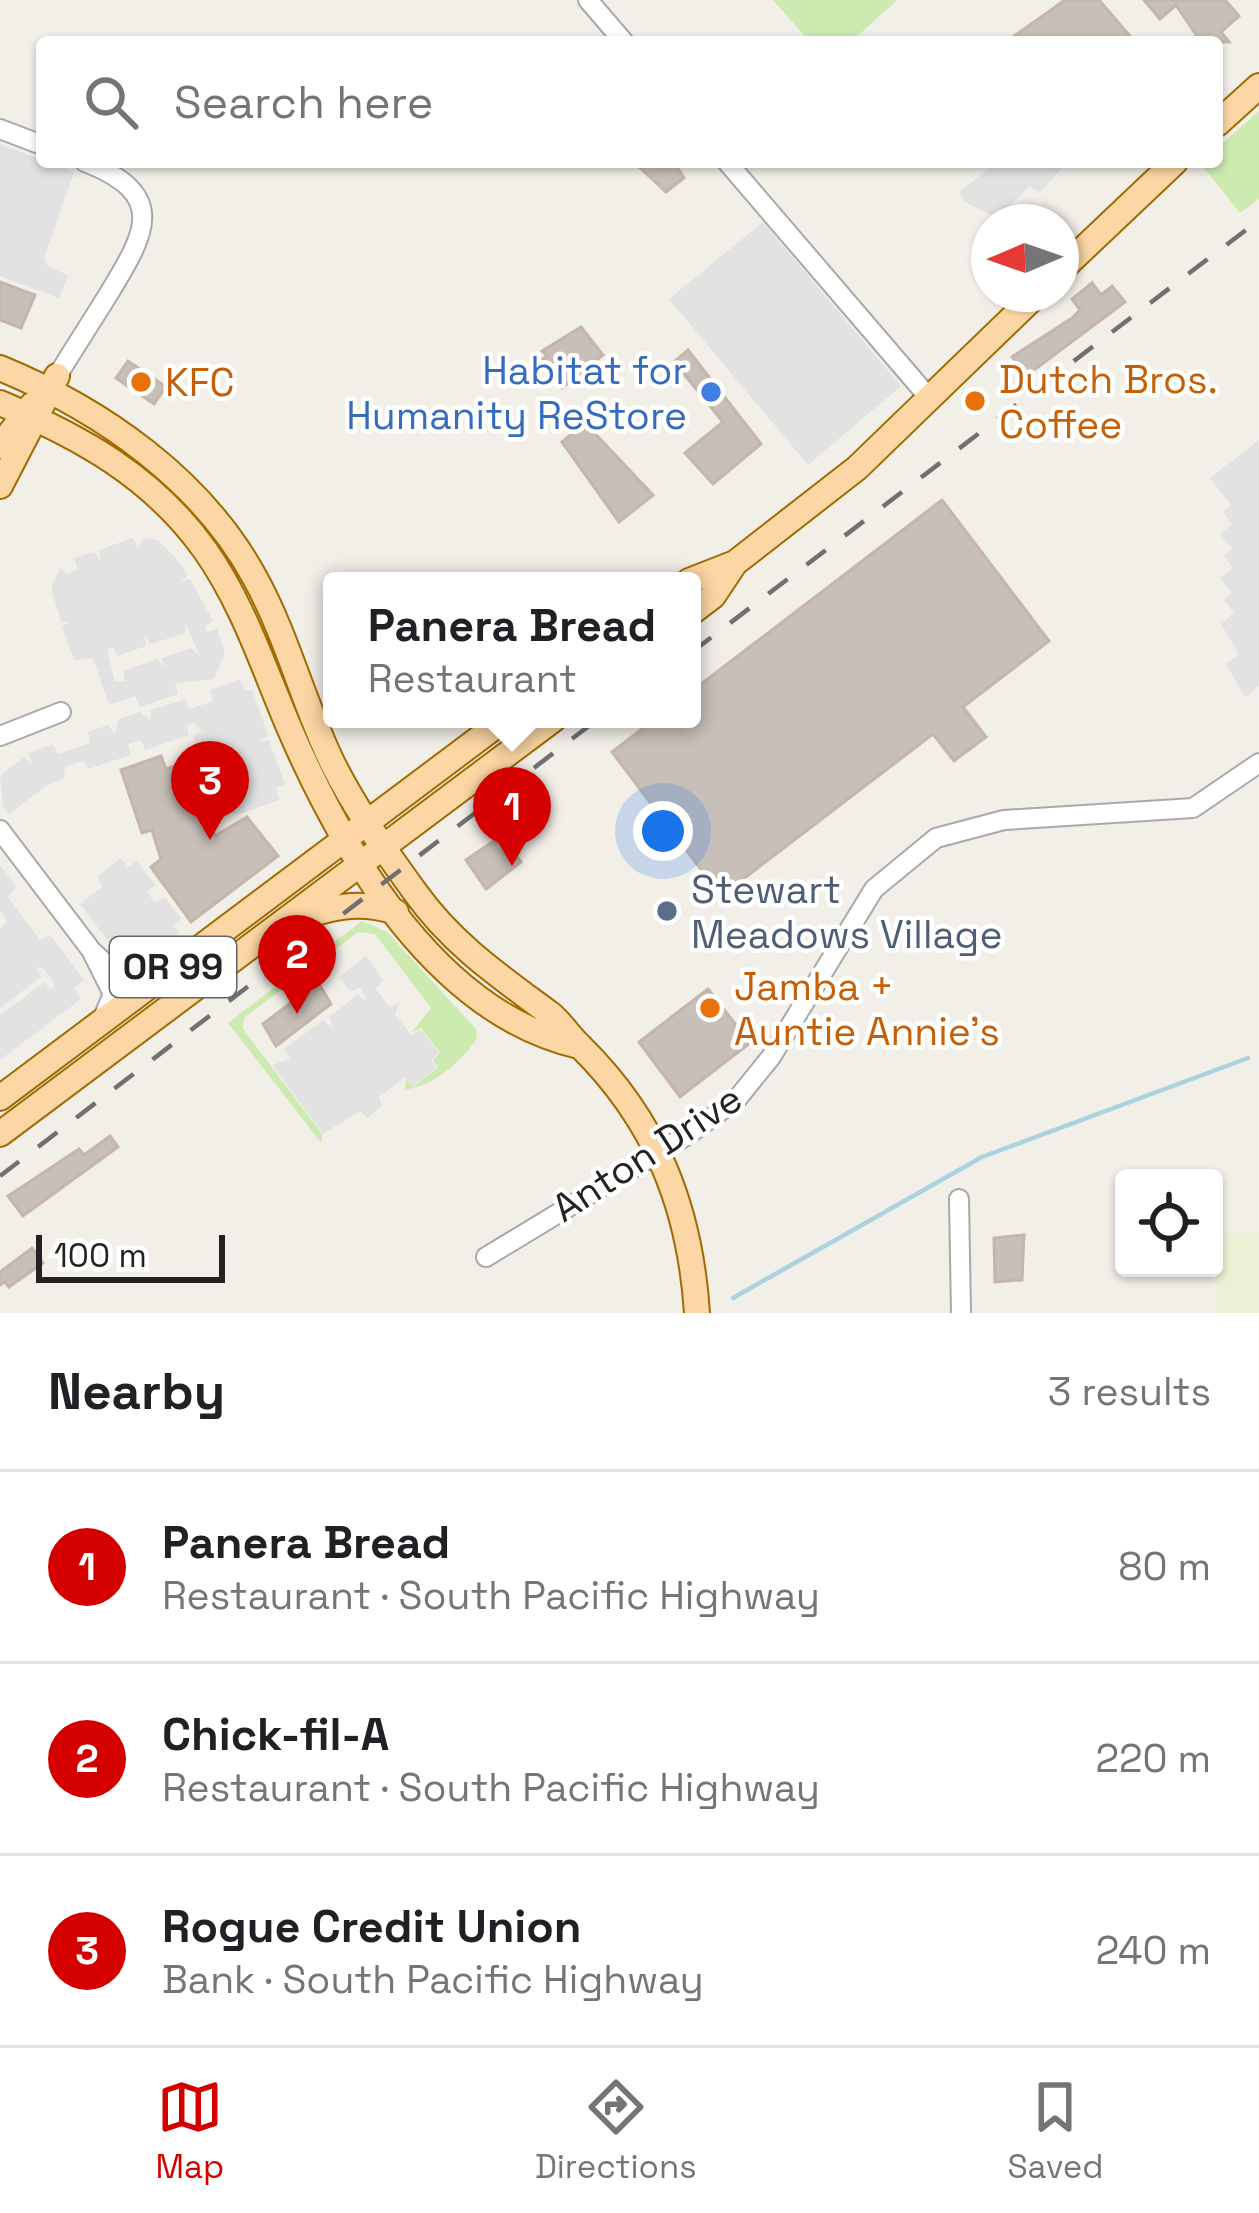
<!DOCTYPE html>
<meta charset="utf-8">
<style>
:root{--surface:#fff;--page:#f6f6f6;--text:#202124;--muted:#757577;--line:#e0e0e0;--accent:#d40000}
body{margin:0;font-family:"Space Grotesk",sans-serif;background:var(--page);color:var(--text)}
.controls{position:absolute;right:36px;bottom:36px;display:grid;overflow:hidden;border-radius:12px;box-shadow:0 3px 9px #0004}
.controls button{width:108px;height:108px;display:grid;place-items:center;padding:0;border:0;border-bottom:3px solid var(--line);background:var(--surface);color:var(--text);font:60px sans-serif}
.compass{position:absolute;left:971px;top:204px;width:108px;height:108px;border-radius:50%;background:var(--surface);box-shadow:0 3px 9px #0004;rotate:268deg}
.scale{position:absolute;left:36px;bottom:30px;width:189px;box-sizing:border-box;padding-left:12px;border:6px solid #222;border-top:0;font-size:33px;line-height:42px;white-space:nowrap;color:#222;-webkit-text-stroke:9px #fff;paint-order:stroke}
.you{position:absolute;left:663px;top:831px;width:42px;height:42px;margin:-30px;border:9px solid #fff;border-radius:50%;background:#1a73e8;box-shadow:0 0 0 18px #1a73e833}
.badge{display:grid;place-items:center;width:78px;height:78px;border-radius:50%;background:var(--accent);color:#fff;font-size:39px;font-weight:700}
.pin{position:absolute;translate:-50% -99px;filter:drop-shadow(0 3px 6px #0008)}
.pin::after{content:'';position:absolute;top:63px;width:42px;height:36px;background:inherit;clip-path:polygon(0 0,100% 0,50% 100%)}
.popup{position:absolute;left:323px;top:572px;width:378px;height:156px;box-sizing:border-box;display:grid;place-content:center;border-radius:12px;background:var(--surface);filter:drop-shadow(0 3px 9px #0005);font-size:39px;white-space:nowrap;color:var(--muted)}
.popup b{font-size:45px;color:var(--text)}
.popup::after{content:'';position:absolute;left:50%;top:100%;margin-left:-24px;border:24px solid transparent;border-top-color:var(--surface)}
.list{margin:0;padding:0;list-style:none}
h2{display:flex;justify-content:space-between;align-items:center;height:156px;margin:0;padding:0 48px;font-size:51px}
h2 small{font-size:39px;font-weight:400;color:var(--muted)}
.list li{display:grid;grid-template-columns:78px 1fr auto;gap:36px;align-items:center;box-sizing:border-box;height:192px;padding:0 48px;border-top:3px solid var(--line)}
.list b{display:block;font-size:45px;white-space:nowrap}
.list p{margin:0;font-size:39px;white-space:nowrap;color:var(--muted)}
.list em{font-size:39px;font-style:normal;color:var(--muted)}
.icon{flex:none;width:66px;height:66px;fill:none;stroke:currentColor;stroke-width:2;stroke-linecap:round;stroke-linejoin:round}
.map{position:relative;flex:none;width:1259px;height:1313px;overflow:hidden}
.search{position:absolute;background:var(--surface);box-shadow:0 3px 9px #0004;left:36px;right:36px;top:36px;height:132px;display:flex;align-items:center;gap:30px;box-sizing:border-box;padding:0 42px;border-radius:12px;color:var(--muted);font-size:45px}
.sheet{height:732px;background:var(--surface)}
nav{display:flex;justify-content:space-around;align-items:center;box-sizing:border-box;height:168px;border-top:3px solid var(--line);background:var(--surface);font-size:33px;color:var(--muted)}
nav a{display:grid;justify-items:center;gap:6px}
nav .on{color:var(--accent)}
.map>svg:first-child{display:block}
</style>
<div class="map">
<svg width="1259" height="1313" viewBox="0 0 1259 1313">
<rect width="100%" height="100%" fill="#f2efe9"/>
<!-- farmland -->
<path fill="#eef0d5" d="M 1259,1232 L 1259,1313 L 1217,1313 L 1215,1234 Z"/>
<!-- grass -->
<path fill="#cdebb0" d="M 773,0 L 897,0 L 851,42 L 810,42 Z
M 1259,111 L 1259,199 L 1240,213 L 1200,163 L 1217,162 L 1217,148 Z
M 362,921 L 387,932 L 476,1029 L 477,1038 C 465,1059 430,1089 405,1089 L 406,1079 L 413,1087 L 438,1068 L 433,1060 L 440,1053 L 421,1028 L 411,1033 L 431,1008 L 375,934 L 358,932 L 244,1018 L 243,1029 L 322,1134 L 322,1144 L 228,1023 Z"/>
<!-- parking -->
<path fill="#e2e2e2" fill-rule="evenodd" d="M 0,144 L 74,172 L 44,258 L 48,267 L 68,275 L 59,298 L 0,276 Z
M 997,162 L 1068,162 L 1039,193 L 1030,186 L 997,218 L 965,202 L 959,192 Z
M 763,222 L 901,386 L 808,465 L 669,299 Z
M 1259,440 L 1259,686 L 1245,697 L 1226,664 L 1239,654 L 1221,624 L 1234,613 L 1224,600 L 1232,593 L 1220,578 L 1233,568 L 1224,556 L 1232,549 L 1220,534 L 1232,524 L 1223,512 L 1231,505 L 1210,478 Z
M 133,538 L 138,548 L 143,538 L 158,540 L 175,557 L 188,575 L 180,582 L 190,579 L 213,621 L 205,626 L 207,632 L 217,629 L 225,653 L 214,679 L 175,683 L 178,694 L 140,707 L 135,696 L 109,705 L 93,658 L 74,660 L 62,626 L 70,622 L 61,622 L 51,588 L 60,568 L 67,574 L 77,569 L 74,558 L 94,552 L 101,561 L 99,550 ZM 185,623 L 200,656 L 191,648 L 162,658 L 164,668 L 157,659 L 123,671 L 125,681 L 115,681 L 107,649 L 114,648 L 117,656 L 146,646 L 145,636 L 151,644 L 186,633 Z
M 240,679 L 245,691 L 252,689 L 268,735 L 259,742 L 269,740 L 285,784 L 276,788 L 279,800 L 235,816 L 230,805 L 218,808 L 193,736 L 202,731 L 194,723 L 186,726 L 189,735 L 145,750 L 141,740 L 128,744 L 131,755 L 88,769 L 84,761 L 64,767 L 65,778 L 47,785 L 9,814 L 3,806 L 0,776 L 24,757 L 32,765 L 29,753 L 53,744 L 58,754 L 90,743 L 88,732 L 108,725 L 115,734 L 119,719 L 140,712 L 151,721 L 151,710 L 185,699 L 190,709 L 213,701 L 210,690 Z
M 121,858 L 128,867 L 137,861 L 155,885 L 147,892 L 155,903 L 165,897 L 181,919 L 173,925 L 179,933 L 139,964 L 133,956 L 124,962 L 80,904 L 103,886 L 97,877 Z
M 0,865 L 16,886 L 8,897 L 40,940 L 50,935 L 84,980 L 74,988 L 81,999 L 0,1060 L 0,1015 L 45,982 L 51,990 L 55,985 L 43,968 L 36,967 L 41,977 L 0,1008 L 0,929 L 7,922 L 0,910 Z
M 366,956 L 383,980 L 376,989 L 390,1008 L 400,1002 L 395,1014 L 411,1035 L 421,1030 L 439,1053 L 431,1060 L 437,1068 L 413,1086 L 404,1078 L 379,1097 L 382,1106 L 367,1118 L 360,1111 L 323,1134 L 272,1065 L 290,1059 L 284,1049 L 323,1020 L 333,1028 L 329,1017 L 357,995 L 367,1001 L 360,987 L 350,992 L 339,977 Z"/>
<g fill="none" stroke-linecap="round" stroke-linejoin="round">
<!-- stream -->
<path stroke="#aad3df" stroke-width="4.5" d="M 733,1298 L 982,1157 L 1248,1058"/>
</g>
<!-- building -->
<path fill="#c7bfb8" stroke="#c4b6ab" stroke-width="3" d="M 1065,0 L 1099,0 L 1135,42 L 1006,42 Z
M 1144,0 L 1225,0 L 1239,16 L 1221,32 L 1229,42 L 1201,42 L 1176,5 L 1160,19 Z
M 634,162 L 674,162 L 684,178 L 666,192 Z
M 0,282 L 35,295 L 21,328 L 0,320 Z
M 1092,283 L 1101,295 L 1112,286 L 1125,302 L 1026,376 L 1012,357 L 1072,318 L 1080,310 L 1072,299 Z
M 581,327 L 603,355 L 562,388 L 540,361 L 547,356 L 542,351 Z
M 688,350 L 761,444 L 713,484 L 685,453 L 723,422 L 674,362 Z
M 128,361 L 166,387 L 154,404 L 116,378 Z
M 585,423 L 653,495 L 619,522 L 562,442 Z
M 942,500 L 1049,641 L 963,707 L 986,737 L 954,761 L 933,734 L 721,896 L 612,752 L 655,719 L 692,719 L 692,691 Z
M 161,756 L 166,769 L 192,760 L 215,836 L 247,817 L 278,856 L 191,922 L 151,867 L 161,859 L 152,830 L 142,833 L 121,770 Z
M 501,836 L 521,862 L 486,889 L 466,860 Z
M 318,982 L 331,1004 L 276,1046 L 263,1024 Z
M 708,989 L 750,1043 L 680,1097 L 639,1042 Z
M 110,1136 L 118,1147 L 23,1216 L 8,1196 L 79,1149 L 84,1155 Z
M 1024,1235 L 1022,1280 L 995,1282 L 994,1238 Z
M 32,1248 L 43,1263 L 9,1287 L 5,1282 L 0,1285 L 0,1272 Z"/>
<g fill="none" stroke-linecap="round" stroke-linejoin="round">
<defs>
<path id="minor" d="M 588,0 L 624,42
M 0,129 L 42,145
M 727,162 L 931,400
M 57,376 C 74,349 91,322 108,295 C 145,234 170,195 85,162
M 0,736 L 61,712
M 0,830 L 91,950 L 127,984 L 155,981
M 91,950 L 113,994 L 102,1020
M 959,1199 L 961,1313
M 486,1257 L 689,1134 L 737,1099 L 771,1057 L 874,889 L 936,838 L 1004,820 L 1193,808 L 1259,763"/>
<path id="major" d="M 1217,124 L 1259,86
M 1061,270 L 1175,162
M 0,368 C 102,410 202,480 255,578 C 287,636 303,702 332,762 C 354,807 386,852 415,892 C 452,944 499,976 549,1013 C 561,1022 569,1036 580,1046 C 656,1121 690,1207 697,1313
M 0,403 C 81,437 153,477 205,550 C 245,607 264,670 291,732 C 345,856 438,1014 579,1046
M 0,446 L 32,405
M 0,486 L 57,376
M 689,581 L 735,563
M 692,612 L 713,596 L 735,563 L 857,468 L 1037,294
M 294,920 C 331,907 358,900 396,912
M 0,1098 L 505,719
M 0,1134 L 554,719"/>
</defs>
<!-- minor casing -->
<use href="#minor" stroke="#a9a9a9" stroke-width="22"/>
<!-- major casing -->
<use href="#major" stroke="#a06b00" stroke-width="28"/>
<!-- minor -->
<use href="#minor" stroke="#fff" stroke-width="18"/>
<!-- major -->
<use href="#major" stroke="#fcd6a4" stroke-width="24"/>
<!-- rail -->
<path stroke="#707070" stroke-width="4.5" stroke-dasharray="24 24" stroke-linecap="butt" d="M 692,652 L 1259,220
M 0,1176 L 598,719"/>
</g>
<!-- markers -->
<g fill="#e8710a" stroke="#fff" stroke-width="4.5">
<circle cx="141" cy="382" r="12"/>
<circle cx="975" cy="401" r="12"/>
<circle cx="710" cy="1008" r="12"/>
</g>
<circle fill="#3f7fe0" stroke="#fff" stroke-width="4.5" cx="711" cy="392" r="12"/>
<circle fill="#5c6f8a" stroke="#fff" stroke-width="4.5" cx="667" cy="911" r="12"/>
<g text-anchor="middle" dominant-baseline="central" stroke-width="9" stroke-linejoin="round" paint-order="stroke">
<!-- shield labels -->
<rect fill="#fff" stroke="#646464" stroke-width="3" x="110" y="937" width="126" height="60" rx="9"/>
<g font-size="36" font-weight="bold" fill="#222">
<text x="173" y="967">OR 99</text>
</g>
<!-- shop labels -->
<g font-size="39" fill="#366cbe" stroke="#fff" text-anchor="end">
<text x="687" y="370">Habitat for<tspan x="687" dy="45">Humanity ReStore</tspan></text>
</g>
<!-- food labels -->
<g font-size="39" fill="#c56008" stroke="#fff" text-anchor="start">
<text x="999" y="379">Dutch Bros.<tspan x="999" dy="45">Coffee</tspan></text>
<text x="165" y="382">KFC</text>
<text x="734" y="986">Jamba +<tspan x="734" dy="45">Auntie Annie's</tspan></text>
</g>
<!-- service labels -->
<g font-size="39" fill="#4e5e75" stroke="#fff" text-anchor="start">
<text x="691" y="889">Stewart<tspan x="691" dy="45">Meadows Village</tspan></text>
</g>
<!-- street labels -->
<g font-size="39" fill="#222" stroke="#fff">
<text transform="translate(647 1153) rotate(-33)">Anton Drive</text>
</g>
</g>
</svg>
<div class="controls">
<button><svg class="icon" aria-label="locate" viewBox="0 0 24 24"><circle cx="12" cy="12" r="6"/><path d="M12 2v4M12 18v4M2 12h4M18 12h4"/></svg></button>
</div>
<svg class="compass" viewBox="-18 -18 36 36"><path d="M0-13l5 13h-10z" fill="#e53935"/><path d="M0 13l5-13h-10z" fill="#757577"/></svg>
<div class="scale">100 m</div>
<div class="you"></div>
<div class="pin badge" style="left:512px;top:866px">1</div>
<div class="popup"><b>Panera Bread</b>Restaurant</div>
<div class="pin badge" style="left:297px;top:1014px">2</div>
<div class="pin badge" style="left:210px;top:840px">3</div>
<div class="search"><svg class="icon" aria-label="search" viewBox="0 0 24 24"><circle cx="10" cy="10" r="6"/><path d="M15 15l6 6"/></svg>Search here</div>
</div>
<section class="sheet">
<h2>Nearby<small>3 results</small></h2>
<ul class="list">
<li><span class="badge">1</span><div><b>Panera Bread</b><p>Restaurant · South Pacific Highway</p></div><em>80 m</em></li>
<li><span class="badge">2</span><div><b>Chick-fil-A</b><p>Restaurant · South Pacific Highway</p></div><em>220 m</em></li>
<li><span class="badge">3</span><div><b>Rogue Credit Union</b><p>Bank · South Pacific Highway</p></div><em>240 m</em></li>
</ul>
</section>
<nav>
<a class="on"><svg class="icon" aria-label="map" viewBox="0 0 24 24"><path d="M3 6l6-2 6 2 6-2v14l-6 2-6-2-6 2zM9 4v14M15 6v14"/></svg>Map</a>
<a><svg class="icon" aria-label="directions" viewBox="0 0 24 24"><path d="M12 3l9 9-9 9-9-9zM9 14v-3h6M13 9l2 2-2 2"/></svg>Directions</a>
<a><svg class="icon" aria-label="saved" viewBox="0 0 24 24"><path d="M7 4h10v16l-5-4-5 4z"/></svg>Saved</a>
</nav>
